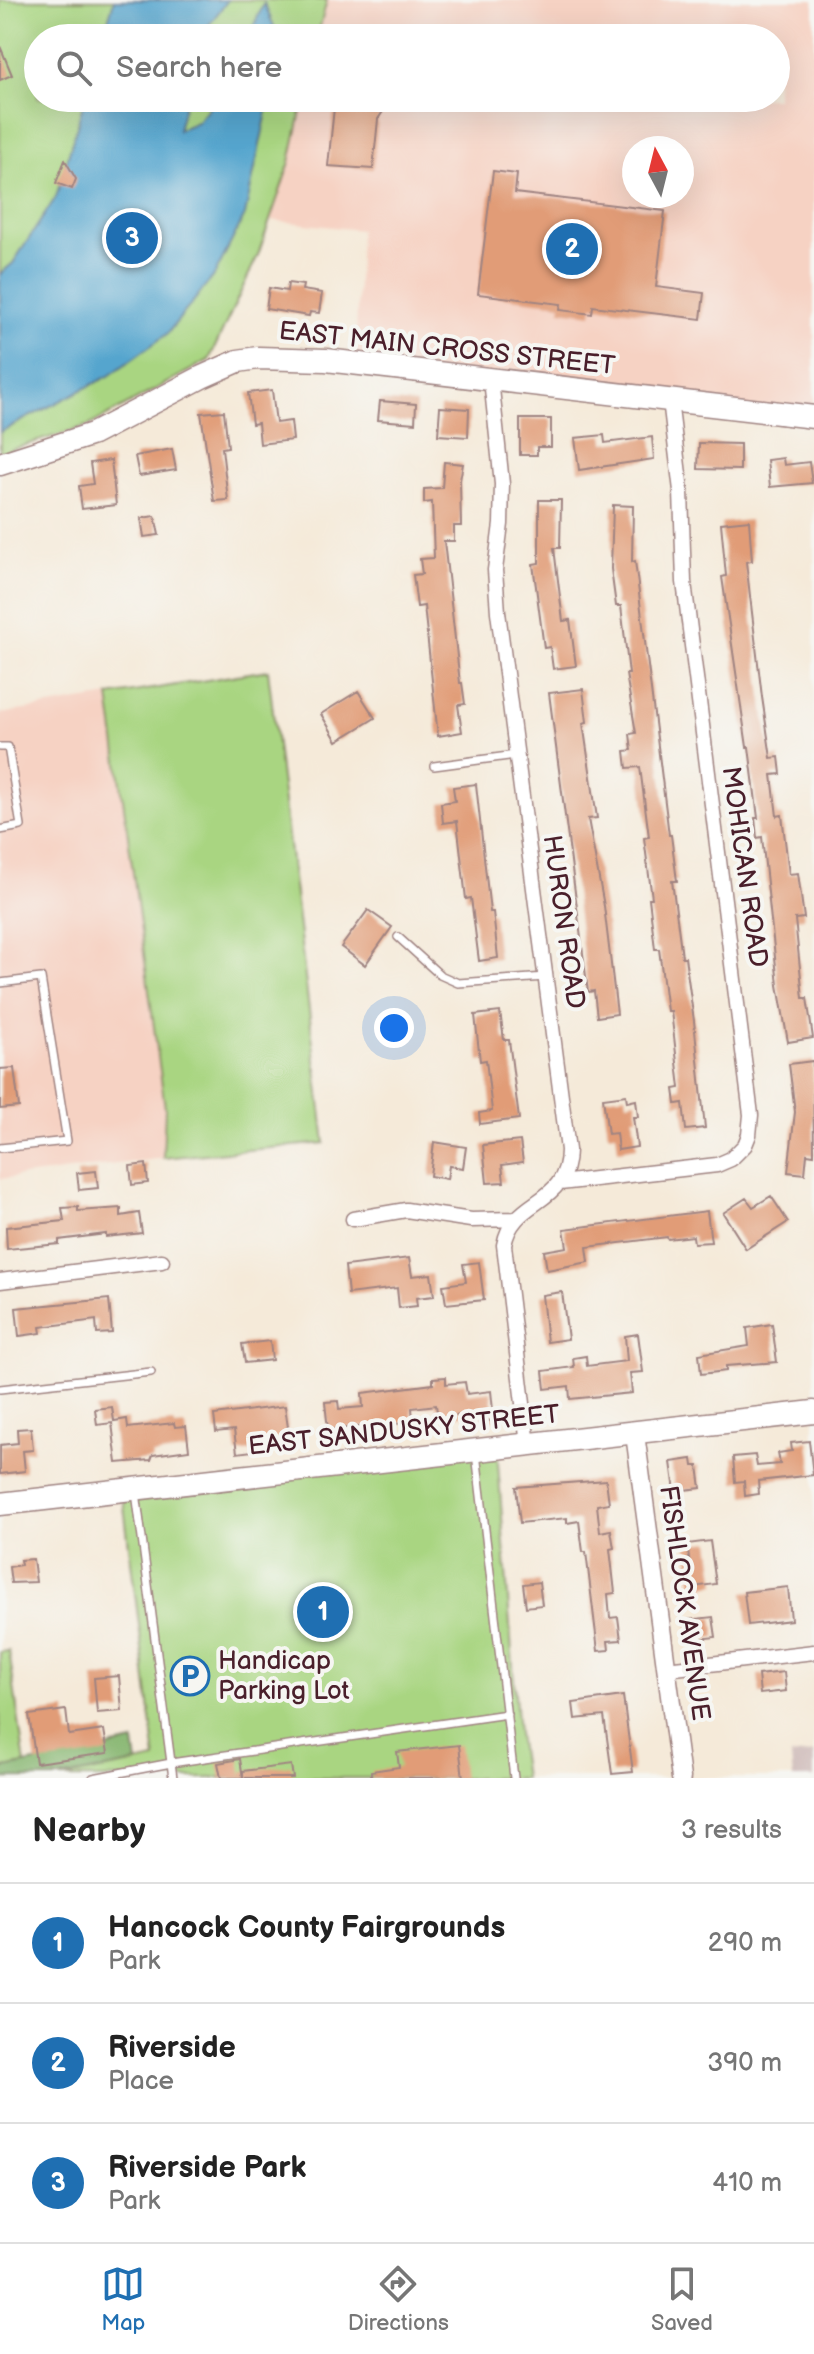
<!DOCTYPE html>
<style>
:root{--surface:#fff;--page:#f2f2f2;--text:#222;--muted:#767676;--line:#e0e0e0;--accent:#1f6fb2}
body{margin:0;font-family:"Balsamiq Sans",sans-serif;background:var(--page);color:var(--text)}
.compass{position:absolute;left:622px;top:136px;width:72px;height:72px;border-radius:50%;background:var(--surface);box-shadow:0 8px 32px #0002;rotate:353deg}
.you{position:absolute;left:394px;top:1028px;width:28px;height:28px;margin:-20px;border:6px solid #fff;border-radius:50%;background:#1a73e8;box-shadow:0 0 0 12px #1a73e833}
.badge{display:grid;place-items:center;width:52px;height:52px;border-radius:50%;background:var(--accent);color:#fff;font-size:26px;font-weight:700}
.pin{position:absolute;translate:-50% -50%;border:4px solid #fff;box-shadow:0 2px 8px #0006}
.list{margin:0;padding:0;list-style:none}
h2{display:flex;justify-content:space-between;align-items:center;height:104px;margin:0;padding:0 32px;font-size:34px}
h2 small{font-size:26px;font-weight:400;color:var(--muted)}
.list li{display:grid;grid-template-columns:52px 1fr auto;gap:24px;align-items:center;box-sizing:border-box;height:120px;padding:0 32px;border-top:2px solid var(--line)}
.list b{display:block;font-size:30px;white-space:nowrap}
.list p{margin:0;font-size:26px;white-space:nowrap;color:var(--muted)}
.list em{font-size:26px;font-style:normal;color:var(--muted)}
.icon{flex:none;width:44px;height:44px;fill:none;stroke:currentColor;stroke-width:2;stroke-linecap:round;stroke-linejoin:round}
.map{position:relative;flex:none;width:814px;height:1778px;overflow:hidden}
.search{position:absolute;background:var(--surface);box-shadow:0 8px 32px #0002;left:24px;right:24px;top:24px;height:88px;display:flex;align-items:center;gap:20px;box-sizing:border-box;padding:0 28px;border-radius:44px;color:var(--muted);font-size:30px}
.sheet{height:464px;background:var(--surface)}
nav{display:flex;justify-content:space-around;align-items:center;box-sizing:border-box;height:112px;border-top:2px solid var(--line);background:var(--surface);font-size:22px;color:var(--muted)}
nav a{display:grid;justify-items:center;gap:4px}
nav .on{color:var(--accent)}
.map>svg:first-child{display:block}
</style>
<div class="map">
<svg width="814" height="1778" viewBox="0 0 814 1778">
<rect width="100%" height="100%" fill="#f6f6f2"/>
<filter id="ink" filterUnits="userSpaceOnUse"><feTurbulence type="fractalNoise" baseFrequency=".0125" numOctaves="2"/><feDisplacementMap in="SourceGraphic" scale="16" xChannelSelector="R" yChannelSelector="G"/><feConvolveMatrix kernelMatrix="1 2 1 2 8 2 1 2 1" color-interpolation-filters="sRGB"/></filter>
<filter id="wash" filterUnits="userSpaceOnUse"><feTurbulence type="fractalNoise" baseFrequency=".006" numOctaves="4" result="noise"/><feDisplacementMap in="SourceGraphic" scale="32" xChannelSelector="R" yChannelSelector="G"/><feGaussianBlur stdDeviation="1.8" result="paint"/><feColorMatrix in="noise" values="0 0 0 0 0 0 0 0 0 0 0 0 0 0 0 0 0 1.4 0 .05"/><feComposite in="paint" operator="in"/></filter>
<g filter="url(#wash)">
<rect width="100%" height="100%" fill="#f5ead9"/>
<!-- built -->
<path fill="#f6d2c3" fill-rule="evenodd" d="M 327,0 L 814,0 L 814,417 L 355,363 L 360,230 L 270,220 L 290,162 L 304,98 L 776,98 L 776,38 L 317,38 ZM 634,148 L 682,148 L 682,196 L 634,196 Z
M 109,696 L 165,1108 L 163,1158 L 0,1179 L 0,714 Z"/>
<!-- industrial -->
<path fill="#d1bfbd" d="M 814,1753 L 814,1778 L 793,1778 L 791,1756 Z"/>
<!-- green -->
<path fill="#a9d581" stroke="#7a7a56" stroke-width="2" d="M 0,0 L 327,0 L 317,38 L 38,38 L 38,98 L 304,98 L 290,162 L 258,255 L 209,360 L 90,425 L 0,453 Z
M 268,670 L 325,1143 L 163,1158 L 165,1108 L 109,696 Z
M 497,1449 L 518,1734 L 524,1778 L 60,1778 L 156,1759 L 122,1491 Z
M 9,1651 L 25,1764 L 0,1769 L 0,1652 Z"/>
<!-- forest -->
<path fill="#86b66f" stroke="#686a4d" stroke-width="2" d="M 134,1742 L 137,1763 L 60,1778 L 0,1778 L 0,1769 Z"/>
<!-- water -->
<path fill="#54a5ce" stroke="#4f627c" stroke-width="2" d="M 114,0 L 228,0 L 205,30 L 203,38 L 103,38 Z
M 264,3 L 279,38 L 248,38 Z
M 85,98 L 186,98 L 178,130 L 197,122 L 216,98 L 270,98 L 245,215 L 214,276 L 167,334 L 109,376 L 0,432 L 0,274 L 13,263 L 56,197 Z"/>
<g id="blocks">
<!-- building -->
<path fill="#e19c77" d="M 0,46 L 12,75 L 0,80 Z
M 335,98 L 382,98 L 384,110 L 378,119 L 373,169 L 328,166 Z
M 65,160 L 76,179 L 72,189 L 56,183 Z
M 493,171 L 517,174 L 515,193 L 665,211 L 656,287 L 704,293 L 701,319 L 593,306 L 592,314 L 560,310 L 561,304 L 478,294 Z
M 288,283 L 303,285 L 302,290 L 322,293 L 319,313 L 310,312 L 309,316 L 266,309 L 269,288 L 287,291 Z
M 272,390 L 276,423 L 291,421 L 293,440 L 260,444 L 258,423 L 252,424 L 248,393 Z
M 380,401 L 416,404 L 415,423 L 378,420 Z
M 440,407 L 469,409 L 468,437 L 438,435 Z
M 224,411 L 228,447 L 222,448 L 228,500 L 214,501 L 201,413 Z
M 520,419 L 551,419 L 551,447 L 537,447 L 537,455 L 520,455 Z
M 604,435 L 605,443 L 652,437 L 654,459 L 579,470 L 575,438 Z
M 699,443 L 740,444 L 740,470 L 698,469 Z
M 172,449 L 176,470 L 139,476 L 135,456 Z
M 783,458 L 784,465 L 809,462 L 812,483 L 770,487 L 767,460 Z
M 111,460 L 116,505 L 82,509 L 79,486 L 93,484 L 90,463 Z
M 444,462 L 463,464 L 460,480 L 461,526 L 454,526 L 454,541 L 444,541 L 460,683 L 462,683 L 465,704 L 458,705 L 462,732 L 438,736 L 424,606 L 417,607 L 413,575 L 422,574 L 420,559 L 434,558 L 432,502 L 424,503 L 424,489 L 442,488 Z
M 539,500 L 561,500 L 560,548 L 554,548 L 563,621 L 570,620 L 576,666 L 553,669 L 550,647 L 544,648 L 533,564 L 539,563 Z
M 613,505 L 633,506 L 632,562 L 635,561 L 669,835 L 671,835 L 677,881 L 672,881 L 682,957 L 685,957 L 694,1021 L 705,1128 L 686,1130 L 683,1103 L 676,1104 L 674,1089 L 680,1088 L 671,1011 L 667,1011 L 659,949 L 655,949 L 649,898 L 652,898 L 644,838 L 649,837 L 640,767 L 627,768 L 625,751 L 632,750 L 630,734 L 636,733 L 626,674 L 629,674 L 621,606 L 616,606 L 611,569 Z
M 155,516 L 159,535 L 144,537 L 141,518 Z
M 749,520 L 752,561 L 746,562 L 762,697 L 771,758 L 779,757 L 781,774 L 772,775 L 777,816 L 782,815 L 789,874 L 798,873 L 804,918 L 795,919 L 803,998 L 807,998 L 813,1038 L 788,1042 L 778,985 L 762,837 L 757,838 L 755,818 L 758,818 L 749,747 L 747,747 L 722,577 L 726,576 L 721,523 Z
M 583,689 L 587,722 L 583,723 L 597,818 L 588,819 L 604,906 L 617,1014 L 597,1017 L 594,991 L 588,992 L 549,693 Z
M 358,691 L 375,718 L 337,741 L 321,714 Z
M 476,784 L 490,912 L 493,912 L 498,958 L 479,961 L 471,898 L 466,899 L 457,821 L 443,823 L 441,803 L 455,801 L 453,787 Z
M 368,910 L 392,927 L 365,965 L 341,947 Z
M 500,1012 L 504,1040 L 509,1040 L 519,1119 L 480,1124 L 479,1113 L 492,1111 L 486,1060 L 480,1061 L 475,1015 Z
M 813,1061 L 814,1155 L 807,1154 L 805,1174 L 788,1172 L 795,1112 L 789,1064 Z
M 14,1068 L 19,1107 L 0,1109 L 0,1069 Z
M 626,1095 L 627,1102 L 636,1100 L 638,1117 L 633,1117 L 637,1147 L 618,1150 L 616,1133 L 608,1134 L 603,1098 Z
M 520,1141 L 523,1162 L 502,1165 L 504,1182 L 487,1183 L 483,1145 Z
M 434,1142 L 466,1147 L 463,1168 L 449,1166 L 447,1179 L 430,1176 Z
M 146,1164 L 148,1183 L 132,1185 L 130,1166 Z
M 96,1171 L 98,1188 L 79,1190 L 77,1173 Z
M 771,1196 L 788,1222 L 746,1249 L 723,1213 L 746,1198 L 753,1207 Z
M 78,1207 L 78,1211 L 121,1208 L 121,1216 L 139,1213 L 142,1233 L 106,1237 L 106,1234 L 59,1240 L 59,1244 L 7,1249 L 6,1227 L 64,1221 L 62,1208 Z
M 707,1211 L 711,1242 L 694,1243 L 693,1236 L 668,1239 L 667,1237 L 587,1247 L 589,1262 L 547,1270 L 544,1251 L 567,1247 L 564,1229 Z
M 409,1258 L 412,1276 L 431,1274 L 434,1296 L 416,1298 L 417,1306 L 399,1308 L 397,1288 L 348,1294 L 345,1266 Z
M 479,1262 L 484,1300 L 446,1304 L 443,1285 L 466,1282 L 463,1264 Z
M 562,1292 L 568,1339 L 547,1342 L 542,1295 Z
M 109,1299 L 112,1333 L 97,1334 L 96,1320 L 40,1327 L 41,1333 L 19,1336 L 16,1308 Z
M 772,1324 L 777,1362 L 726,1366 L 726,1371 L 701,1374 L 699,1354 L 749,1346 L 747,1328 Z
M 638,1334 L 643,1372 L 630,1373 L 632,1393 L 570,1399 L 569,1386 L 545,1389 L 543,1371 L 574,1367 L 573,1358 L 586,1356 L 587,1366 L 627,1361 L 625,1336 Z
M 270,1341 L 272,1360 L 245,1363 L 242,1344 Z
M 446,1377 L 446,1384 L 465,1382 L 467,1394 L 491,1391 L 494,1420 L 479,1422 L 478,1413 L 438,1418 L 436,1405 L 412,1408 L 413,1421 L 366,1429 L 366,1426 L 328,1430 L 325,1402 L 338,1401 L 339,1409 L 363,1407 L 362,1393 L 433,1384 L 433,1378 Z
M 285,1406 L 290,1442 L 252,1447 L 253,1451 L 237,1453 L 234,1430 L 216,1432 L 214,1415 Z
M 112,1407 L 114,1421 L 127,1419 L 128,1428 L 174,1423 L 175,1427 L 186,1426 L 189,1450 L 153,1455 L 151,1460 L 117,1463 L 112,1423 L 97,1425 L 95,1409 Z
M 31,1428 L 33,1450 L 23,1451 L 25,1471 L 0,1474 L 0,1445 L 18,1443 L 17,1429 Z
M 809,1441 L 813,1475 L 758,1481 L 759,1494 L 745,1496 L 744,1481 L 735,1482 L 733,1457 L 755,1455 L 757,1466 L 780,1464 L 778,1453 L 792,1451 L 791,1443 Z
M 692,1459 L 693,1466 L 698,1466 L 701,1488 L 675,1491 L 671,1462 Z
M 606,1480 L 609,1503 L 597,1505 L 600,1532 L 611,1530 L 614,1548 L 610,1549 L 615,1593 L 608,1594 L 610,1618 L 618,1617 L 621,1640 L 608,1641 L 609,1650 L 598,1651 L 586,1552 L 583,1552 L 579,1521 L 567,1523 L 567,1518 L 520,1523 L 516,1487 Z
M 710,1541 L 716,1584 L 693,1587 L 687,1544 Z
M 33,1559 L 36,1582 L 11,1583 L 9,1567 L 21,1565 L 20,1560 Z
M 539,1582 L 542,1605 L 526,1607 L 523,1584 Z
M 788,1587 L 791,1620 L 748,1625 L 744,1592 Z
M 713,1617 L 716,1637 L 690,1640 L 688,1620 Z
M 784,1672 L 786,1691 L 760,1694 L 758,1675 Z
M 119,1676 L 122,1711 L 97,1713 L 94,1678 Z
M 623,1696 L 633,1772 L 612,1774 L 604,1716 L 575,1719 L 573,1703 Z
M 66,1710 L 69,1735 L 104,1730 L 108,1753 L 36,1763 L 29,1715 Z
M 459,1745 L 463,1778 L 371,1778 L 371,1771 L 399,1767 L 397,1752 Z
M 240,1759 L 243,1778 L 221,1778 L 218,1763 Z
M 291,1765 L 293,1778 L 243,1778 L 243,1771 Z"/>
</g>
</g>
<g filter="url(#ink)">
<use href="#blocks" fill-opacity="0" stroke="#a08482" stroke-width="2"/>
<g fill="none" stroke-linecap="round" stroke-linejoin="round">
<defs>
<path id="service" d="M 0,747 L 8,747 L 21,826 L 0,830
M 434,766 L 516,755
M 398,937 L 440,975 L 458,983 L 546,977
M 0,983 L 41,978 L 67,1141 L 0,1148
M 0,1389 L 151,1372
M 476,1453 L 514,1778
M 136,1492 L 173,1778
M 93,1778 L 171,1763 L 507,1714"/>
<path id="minor" d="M 491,379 L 502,484 L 501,524 L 495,570 L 498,612 L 568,1150 C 568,1207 513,1196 504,1245 L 528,1445
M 560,1183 L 717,1165 L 731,1159 L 745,1145 L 749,1135 L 751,1115 L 684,582 L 681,491 L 670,400
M 353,1219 L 406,1210 L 471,1220 L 514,1219
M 0,1281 L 162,1261
M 666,1669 L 814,1652"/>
<path id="tertiary" d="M 635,1434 L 681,1778"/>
<path id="secondary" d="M 0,464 L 93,434 L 202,377 L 238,361 L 258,358 L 326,360 L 814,417
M 0,1504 L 814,1412"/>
</defs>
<!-- service casing -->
<use href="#service" stroke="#a08482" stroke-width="10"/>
<!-- minor casing -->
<use href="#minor" stroke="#a08482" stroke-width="17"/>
<!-- tertiary casing -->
<use href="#tertiary" stroke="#a08482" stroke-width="21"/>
<!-- secondary casing -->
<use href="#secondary" stroke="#a08482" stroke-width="25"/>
<!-- service -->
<use href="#service" stroke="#fff" stroke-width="7"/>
<!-- minor -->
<use href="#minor" stroke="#fff" stroke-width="14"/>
<!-- tertiary -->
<use href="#tertiary" stroke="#fff" stroke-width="18"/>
<!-- secondary -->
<use href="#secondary" stroke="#fff" stroke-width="22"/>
</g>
</g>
<!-- icons -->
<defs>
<symbol id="parking-ring" viewBox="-11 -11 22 22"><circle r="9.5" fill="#f6f6f2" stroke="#1f6fb2" stroke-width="1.5"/><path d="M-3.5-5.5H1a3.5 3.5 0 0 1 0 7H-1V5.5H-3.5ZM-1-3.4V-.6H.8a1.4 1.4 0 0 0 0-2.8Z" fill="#1f6fb2"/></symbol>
</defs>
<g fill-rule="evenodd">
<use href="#parking-ring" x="168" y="1654" width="44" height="44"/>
</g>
<g text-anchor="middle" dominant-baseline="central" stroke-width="8" stroke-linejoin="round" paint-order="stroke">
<!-- street labels -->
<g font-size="26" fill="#4a1f2b" stroke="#f6f6f2">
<text transform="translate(447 349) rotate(6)">EAST MAIN CROSS STREET</text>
<text transform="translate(744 867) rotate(82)">MOHICAN ROAD</text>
<text transform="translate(563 922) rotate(82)">HURON ROAD</text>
<text transform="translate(404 1431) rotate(-6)">EAST SANDUSKY STREET</text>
<text transform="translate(684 1603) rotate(82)">FISHLOCK AVENUE</text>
</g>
<!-- poi labels -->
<g font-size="26" fill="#4a1f2b" stroke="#f6f6f2" text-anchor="start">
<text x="218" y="1661">Handicap<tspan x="218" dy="30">Parking Lot</tspan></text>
</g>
</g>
</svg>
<svg class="compass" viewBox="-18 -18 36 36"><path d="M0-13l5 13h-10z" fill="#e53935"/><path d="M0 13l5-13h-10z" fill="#767676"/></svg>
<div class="you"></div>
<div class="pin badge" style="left:323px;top:1612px">1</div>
<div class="pin badge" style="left:572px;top:249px">2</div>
<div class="pin badge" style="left:132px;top:238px">3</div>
<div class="search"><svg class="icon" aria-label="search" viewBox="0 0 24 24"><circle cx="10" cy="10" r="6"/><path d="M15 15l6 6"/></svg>Search here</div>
</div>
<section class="sheet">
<h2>Nearby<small>3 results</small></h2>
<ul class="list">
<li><span class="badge">1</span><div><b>Hancock County Fairgrounds</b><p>Park</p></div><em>290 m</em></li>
<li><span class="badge">2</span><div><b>Riverside</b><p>Place</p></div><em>390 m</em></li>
<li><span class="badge">3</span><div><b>Riverside Park</b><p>Park</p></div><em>410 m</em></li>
</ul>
</section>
<nav>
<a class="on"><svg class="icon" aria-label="map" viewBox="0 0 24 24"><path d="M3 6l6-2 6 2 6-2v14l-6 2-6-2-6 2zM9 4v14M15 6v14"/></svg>Map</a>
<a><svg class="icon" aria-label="directions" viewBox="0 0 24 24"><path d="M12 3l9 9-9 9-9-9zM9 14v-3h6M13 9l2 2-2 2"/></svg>Directions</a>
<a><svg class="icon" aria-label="saved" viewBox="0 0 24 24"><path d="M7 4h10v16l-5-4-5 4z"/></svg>Saved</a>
</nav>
